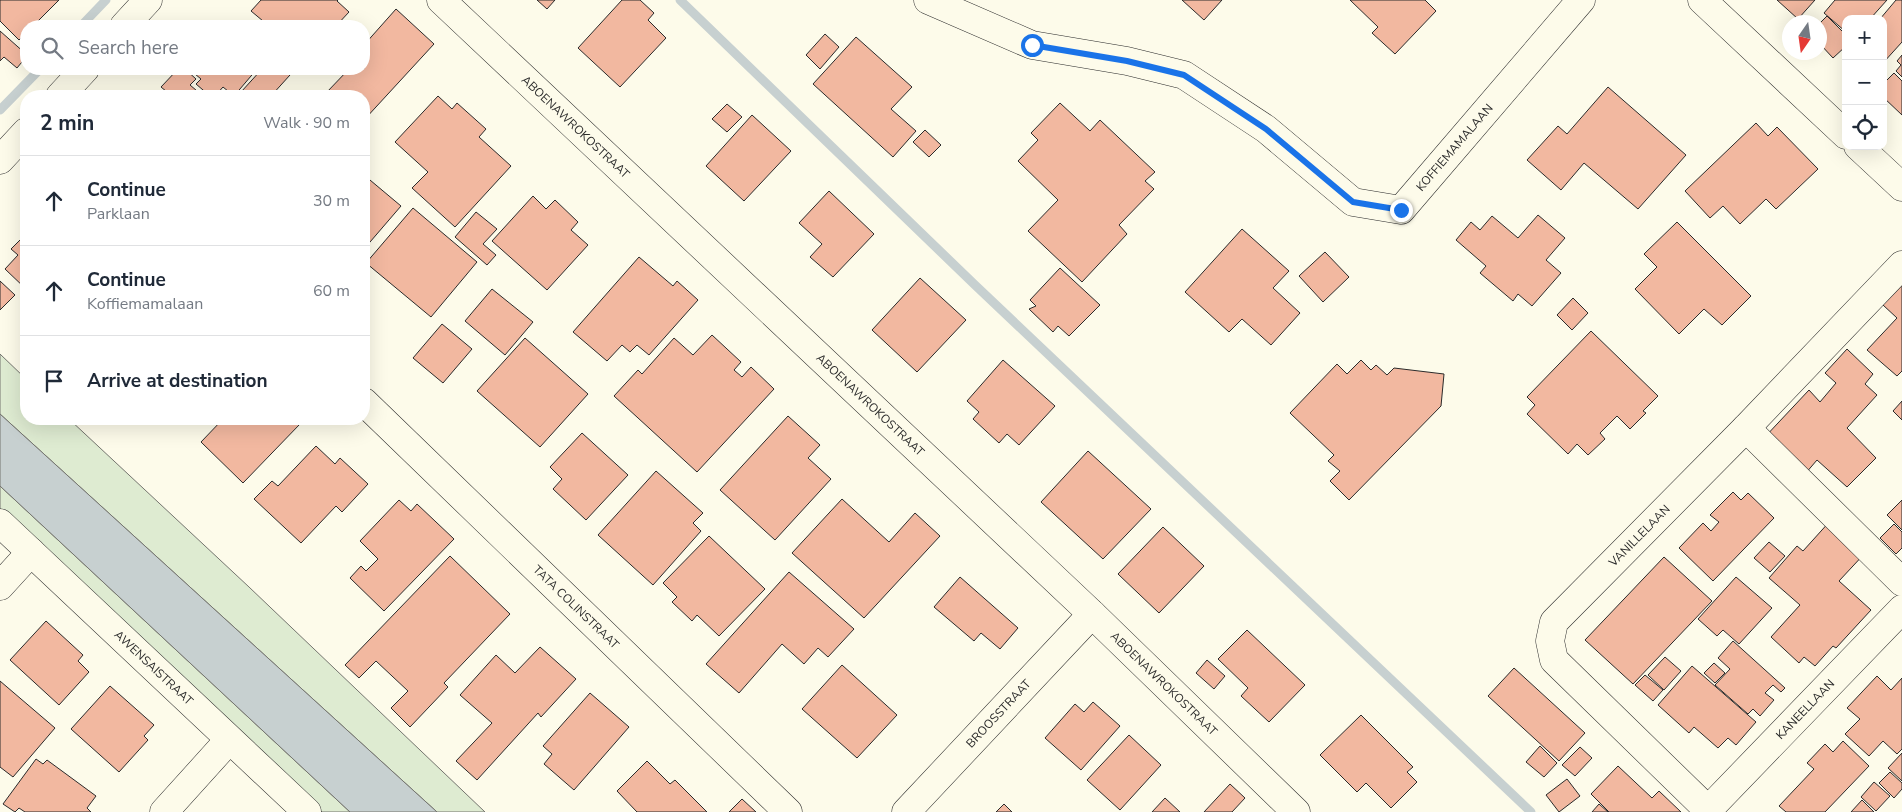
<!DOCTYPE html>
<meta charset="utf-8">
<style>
:root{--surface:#fff;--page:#f2f2f3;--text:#1f2937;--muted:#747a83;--line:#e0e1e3}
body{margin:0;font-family:"Nunito Sans",sans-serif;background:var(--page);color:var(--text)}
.controls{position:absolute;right:15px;top:15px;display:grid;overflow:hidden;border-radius:10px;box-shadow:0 5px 20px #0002}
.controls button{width:45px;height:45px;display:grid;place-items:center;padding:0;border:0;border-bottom:1px solid var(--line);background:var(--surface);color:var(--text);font:25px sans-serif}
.compass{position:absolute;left:1782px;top:15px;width:45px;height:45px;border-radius:50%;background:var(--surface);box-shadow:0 5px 20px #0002;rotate:193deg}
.stop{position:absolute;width:15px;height:15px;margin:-11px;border:4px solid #1a73e8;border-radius:50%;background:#fff}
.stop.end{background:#1a73e8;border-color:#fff;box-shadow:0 1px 5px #0008}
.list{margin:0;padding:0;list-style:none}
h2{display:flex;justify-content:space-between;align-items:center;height:65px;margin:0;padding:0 20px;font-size:21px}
h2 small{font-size:16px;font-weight:400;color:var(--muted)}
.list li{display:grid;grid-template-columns:32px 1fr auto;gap:15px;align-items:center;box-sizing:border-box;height:90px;padding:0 20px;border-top:1px solid var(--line)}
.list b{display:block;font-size:19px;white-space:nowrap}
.list p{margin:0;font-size:16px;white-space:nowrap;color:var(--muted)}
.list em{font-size:16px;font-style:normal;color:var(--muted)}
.icon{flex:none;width:28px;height:28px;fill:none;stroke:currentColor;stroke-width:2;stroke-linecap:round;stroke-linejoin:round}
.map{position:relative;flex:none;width:1902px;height:812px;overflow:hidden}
.search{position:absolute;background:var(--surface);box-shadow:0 5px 20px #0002;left:20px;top:20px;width:350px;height:55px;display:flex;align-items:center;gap:12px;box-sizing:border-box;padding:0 18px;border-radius:20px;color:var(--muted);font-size:19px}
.panel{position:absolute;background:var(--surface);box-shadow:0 5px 20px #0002;left:20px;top:90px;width:350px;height:335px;border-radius:20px}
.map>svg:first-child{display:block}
</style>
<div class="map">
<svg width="1902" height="812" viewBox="0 0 1902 812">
<rect width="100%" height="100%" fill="#fdfbea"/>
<!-- green -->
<path fill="#deebd1" stroke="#74746e" d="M 0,354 L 26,379 L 26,419 L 69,419 L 249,587 L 485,812 L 437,812 L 0,414 Z
M 0,486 L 350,812 L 322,812 L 0,512 Z"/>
<!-- water -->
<path fill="#c7d0d0" stroke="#74746e" d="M 0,414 L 437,812 L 350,812 L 0,486 Z"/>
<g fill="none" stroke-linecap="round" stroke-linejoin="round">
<!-- stream -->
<path stroke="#c7d0d0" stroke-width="9" d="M 680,0 L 975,285 L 1531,812
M 81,26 L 106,0
M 0,110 L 40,69"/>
</g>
<!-- building -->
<path fill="#f2b8a0" stroke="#2b2b2b" d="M 0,0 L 59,0 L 33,26 L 26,26 L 26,33 L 19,40 L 0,21 Z
M 261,0 L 338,0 L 337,1 L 349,12 L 336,26 L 269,26 L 251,11 Z
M 537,0 L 555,0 L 547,9 Z
M 622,0 L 640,0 L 654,13 L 648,20 L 666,38 L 620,87 L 578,48 Z
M 1182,0 L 1222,0 L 1204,20 Z
M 1350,0 L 1425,0 L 1436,11 L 1395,54 L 1372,33 L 1378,27 Z
M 1777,0 L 1815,0 L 1798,19 Z
M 1835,0 L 1887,0 L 1870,19 L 1846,19 L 1846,32 L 1824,13 Z
M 1896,0 L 1902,0 L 1902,42 L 1883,63 L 1883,19 L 1880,19 Z
M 396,9 L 434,44 L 364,120 L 364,96 L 329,96 L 326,93 L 349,69 L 364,69 L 364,45 Z
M 1827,16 L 1846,35 L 1846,46 L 1833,58 L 1820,44 L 1820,23 Z
M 0,31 L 26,54 L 26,57 L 17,68 L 4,57 L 0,61 Z
M 825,34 L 839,47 L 820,69 L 806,55 Z
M 856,37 L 912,87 L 891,109 L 916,131 L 893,157 L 813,84 Z
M 1902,55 L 1902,77 L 1896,71 L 1901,65 L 1897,61 Z
M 178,69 L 185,69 L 196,79 L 190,85 L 203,96 L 172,96 L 161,87 Z
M 189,69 L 257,69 L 234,96 L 223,87 L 215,96 L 210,96 L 196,84 L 201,79 Z
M 262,69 L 283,69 L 290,75 L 271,96 L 247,96 L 241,92 Z
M 1894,73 L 1902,81 L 1902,115 L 1883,97 L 1883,84 Z
M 1608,87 L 1686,155 L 1638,209 L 1584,163 L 1561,190 L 1527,160 L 1558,126 L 1567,134 Z
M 438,96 L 452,109 L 457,103 L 486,129 L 479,137 L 511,166 L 455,227 L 412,188 L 428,172 L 395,142 Z
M 1060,103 L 1090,131 L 1100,120 L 1155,172 L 1145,181 L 1154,189 L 1119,225 L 1127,234 L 1082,282 L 1028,231 L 1058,200 L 1018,161 L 1038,140 L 1031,133 Z
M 727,104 L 742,117 L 727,132 L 712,119 Z
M 752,115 L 791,151 L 744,201 L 706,166 Z
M 1756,123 L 1768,136 L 1777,127 L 1818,169 L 1776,209 L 1766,199 L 1740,224 L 1723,206 L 1710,218 L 1685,191 Z
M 925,130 L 941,145 L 929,157 L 913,142 Z
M 364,175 L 401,206 L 364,249 Z
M 829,191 L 874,234 L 833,277 L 810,257 L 822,244 L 799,223 Z
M 533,196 L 546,209 L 555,200 L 578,222 L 571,230 L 588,245 L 547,290 L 492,241 Z
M 413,208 L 477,262 L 431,317 L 366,263 Z
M 476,212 L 497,229 L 483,244 L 496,255 L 487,265 L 455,237 Z
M 1538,215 L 1565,238 L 1546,260 L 1561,273 L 1532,306 L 1518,294 L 1513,301 L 1480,273 L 1486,266 L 1456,240 L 1471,222 L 1480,230 L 1492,216 L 1518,238 Z
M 1677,222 L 1751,296 L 1722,325 L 1704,309 L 1679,334 L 1635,289 L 1657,267 L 1644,254 Z
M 1242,229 L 1289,271 L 1273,288 L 1300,313 L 1271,345 L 1242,319 L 1229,332 L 1185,292 Z
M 26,234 L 26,289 L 5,269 L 18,255 L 11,249 Z
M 1325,252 L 1349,277 L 1323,302 L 1299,276 Z
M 639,257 L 673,286 L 677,281 L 698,300 L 649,355 L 637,345 L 630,352 L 622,345 L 607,361 L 573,332 Z
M 1060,268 L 1100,305 L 1069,336 L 1058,326 L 1053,332 L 1029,309 L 1036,306 L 1030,300 Z
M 920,278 L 966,320 L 917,372 L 872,330 Z
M 0,281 L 15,295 L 0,310 Z
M 1902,285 L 1902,371 L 1897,376 L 1867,350 L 1897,318 L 1883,305 Z
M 492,289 L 533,322 L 505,355 L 465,321 Z
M 1573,298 L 1588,313 L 1572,330 L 1557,315 Z
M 442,324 L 472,349 L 443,383 L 413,358 Z
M 1591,331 L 1658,396 L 1643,411 L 1646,413 L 1630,429 L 1617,416 L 1600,433 L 1605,439 L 1588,455 L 1577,444 L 1568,454 L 1527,414 L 1535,405 L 1527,397 Z
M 712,335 L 741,362 L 734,370 L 742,377 L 751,367 L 774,389 L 697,472 L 614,396 L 638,370 L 642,374 L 674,338 L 693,355 Z
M 525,338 L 588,394 L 540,447 L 477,391 Z
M 1847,349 L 1873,374 L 1865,384 L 1877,395 L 1847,428 L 1876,458 L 1847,487 L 1817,460 L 1805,474 L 1763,439 L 1809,390 L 1820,402 L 1836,383 L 1825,373 Z
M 1003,360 L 1055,406 L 1019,445 L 1007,434 L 999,443 L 973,419 L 979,412 L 967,401 Z
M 1361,360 L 1371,370 L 1376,365 L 1387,375 L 1394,368 L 1444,374 L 1441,406 L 1349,500 L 1330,481 L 1340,471 L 1328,461 L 1334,455 L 1290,413 L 1337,364 L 1347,374 Z
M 1902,401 L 1902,420 L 1893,411 Z
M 788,416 L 820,445 L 808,458 L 831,479 L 775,540 L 720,490 Z
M 223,419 L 294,419 L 300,424 L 243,483 L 201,442 Z
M 582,433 L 628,475 L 586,520 L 553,489 L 562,479 L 550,467 Z
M 316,446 L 335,464 L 340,458 L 368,484 L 342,512 L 336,506 L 301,543 L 254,499 L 272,481 L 278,486 Z
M 1088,451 L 1151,509 L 1103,559 L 1041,502 Z
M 656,471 L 703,513 L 693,523 L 701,531 L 653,585 L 598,535 Z
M 1733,492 L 1741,500 L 1748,493 L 1774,518 L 1713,581 L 1679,548 L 1703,523 L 1711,531 L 1719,522 L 1710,515 Z
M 842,499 L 889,542 L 915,513 L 940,536 L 864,618 L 792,553 Z
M 399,500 L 411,511 L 417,504 L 454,539 L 384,611 L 350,578 L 361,566 L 366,571 L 378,559 L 360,541 Z
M 1902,500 L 1902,530 L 1887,515 Z
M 1831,520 L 1866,552 L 1839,581 L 1871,610 L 1836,648 L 1833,646 L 1815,666 L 1804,657 L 1799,663 L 1771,637 L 1800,605 L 1769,578 L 1797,546 L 1803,551 Z
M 1894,524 L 1902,532 L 1902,548 L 1896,554 L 1880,538 Z
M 1163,527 L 1204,566 L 1159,613 L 1118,574 Z
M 709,536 L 765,589 L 719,636 L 697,615 L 692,621 L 672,602 L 677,597 L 663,583 Z
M 1769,542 L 1785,556 L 1770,572 L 1754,558 Z
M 450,556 L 510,614 L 444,683 L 448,687 L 410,727 L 391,708 L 408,691 L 376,661 L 359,678 L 345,665 Z
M 1664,557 L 1712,601 L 1633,684 L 1585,640 Z
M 789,572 L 854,629 L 828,657 L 818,648 L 804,664 L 782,644 L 739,693 L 706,664 Z
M 960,577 L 1018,628 L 1000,649 L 981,633 L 974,641 L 934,607 Z
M 1736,577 L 1772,608 L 1739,644 L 1723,630 L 1717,636 L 1698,619 Z
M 46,621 L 83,655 L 78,661 L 89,672 L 59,705 L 10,660 Z
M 1247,630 L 1305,685 L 1269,722 L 1241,696 L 1248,688 L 1218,659 Z
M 1733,641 L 1785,688 L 1781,692 L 1773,685 L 1765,693 L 1774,700 L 1760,716 L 1753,709 L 1748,714 L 1715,685 L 1730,669 L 1718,658 Z
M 540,647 L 576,679 L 541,717 L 538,713 L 477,780 L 456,761 L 492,723 L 460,695 L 496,655 L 515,673 Z
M 1665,657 L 1681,671 L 1664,690 L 1648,675 Z
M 1207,660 L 1225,676 L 1214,689 L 1196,673 Z
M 1714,663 L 1725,673 L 1715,683 L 1704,673 Z
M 842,665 L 897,715 L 857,758 L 802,709 Z
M 1692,666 L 1756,722 L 1736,745 L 1728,738 L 1718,748 L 1694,727 L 1689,733 L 1658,705 Z
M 1514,668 L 1585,733 L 1559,761 L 1488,696 Z
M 1645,675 L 1663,690 L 1653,701 L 1635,685 Z
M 1877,676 L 1891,690 L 1902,678 L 1902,749 L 1897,754 L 1883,741 L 1869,756 L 1845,734 L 1860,719 L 1847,708 Z
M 0,681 L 55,728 L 13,777 L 0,767 Z
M 110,686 L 154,725 L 144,736 L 148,740 L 119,772 L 71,729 Z
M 590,693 L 629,727 L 574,790 L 544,764 L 552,754 L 543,746 Z
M 1093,702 L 1120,726 L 1081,770 L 1045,738 L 1075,704 L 1084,712 Z
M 1361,715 L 1413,767 L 1407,772 L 1417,782 L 1391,808 L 1366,783 L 1357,792 L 1320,755 Z
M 1129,735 L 1161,765 L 1120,810 L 1087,780 Z
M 1843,741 L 1869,766 L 1825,812 L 1786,812 L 1779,806 L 1814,769 L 1807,763 L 1825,744 L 1833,752 Z
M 1540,746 L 1557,763 L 1544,777 L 1526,762 Z
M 1580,747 L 1592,758 L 1575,776 L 1562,765 Z
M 1902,753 L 1902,781 L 1888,768 Z
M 36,759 L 43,764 L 47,760 L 96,796 L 87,808 L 91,812 L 25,812 L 19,808 L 15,812 L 3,804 Z
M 647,761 L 670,784 L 675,780 L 707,812 L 637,812 L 617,791 Z
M 1618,766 L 1652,798 L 1659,791 L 1681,812 L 1609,812 L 1591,794 Z
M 1890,772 L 1902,783 L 1902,789 L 1894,798 L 1879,783 Z
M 1567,779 L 1580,796 L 1559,812 L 1546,795 Z
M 1874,782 L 1890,796 L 1876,811 L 1861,797 Z
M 1230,784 L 1245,798 L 1232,812 L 1204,812 Z
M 1165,798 L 1180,812 L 1152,812 Z
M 742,799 L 756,812 L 729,812 Z
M 1862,800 L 1874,812 L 1851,812 Z
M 1004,804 L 1012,812 L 996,812 Z
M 1599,804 L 1608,812 L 1592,812 Z"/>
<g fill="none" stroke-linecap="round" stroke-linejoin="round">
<defs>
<g id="minor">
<path id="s1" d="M 441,0 L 1092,614 L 1296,812"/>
<path id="s2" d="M 928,0 L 1032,45 L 1127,61 L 1184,75 L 1266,129 L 1353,202 L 1401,210 L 1581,0"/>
<path d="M 1702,0 L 1846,135"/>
<path d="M 124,26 L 148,0"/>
<path d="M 60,96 L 85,69"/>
<path d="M 1858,146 L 1902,187"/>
<path d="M 0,160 L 26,132"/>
<path id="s3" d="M 364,402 L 788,812"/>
<path d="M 1746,428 L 1902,582"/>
<path id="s4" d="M 0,523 L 307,812"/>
<path d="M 0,586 L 31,552"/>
<path id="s5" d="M 1708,810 L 1902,609"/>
<path d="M 164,812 L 229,740"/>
<path id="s6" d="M 906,812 L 1092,614"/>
<path id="s7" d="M 1710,812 L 1554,660 L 1550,641 L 1554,622 L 1746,428 L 1902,265"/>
</g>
</defs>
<!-- minor casing -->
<use href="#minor" stroke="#2b2b2b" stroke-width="29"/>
<!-- minor -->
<use href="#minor" stroke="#fdfbea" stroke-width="28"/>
</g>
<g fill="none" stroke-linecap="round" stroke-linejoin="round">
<!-- route -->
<path stroke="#1a73e8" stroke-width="6" d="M 1032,45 L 1127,61 L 1184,75 L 1266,129 L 1353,202 L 1401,210"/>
</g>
<g text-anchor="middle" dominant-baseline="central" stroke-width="4" stroke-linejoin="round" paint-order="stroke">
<!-- street labels -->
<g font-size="12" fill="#2b2b2b" stroke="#fdfbea">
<text stroke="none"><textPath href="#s1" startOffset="185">ABOENAWROKOSTRAAT</textPath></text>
<text stroke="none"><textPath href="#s2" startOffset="611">KOFFIEMAMALAAN</textPath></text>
<text stroke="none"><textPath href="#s1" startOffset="590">ABOENAWROKOSTRAAT</textPath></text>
<text stroke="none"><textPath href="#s7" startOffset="378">VANILLELAAN</textPath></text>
<text stroke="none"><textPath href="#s3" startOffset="295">TATA COLINSTRAAT</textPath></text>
<text stroke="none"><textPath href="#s4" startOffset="211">AWENSAISTRAAT</textPath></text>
<text stroke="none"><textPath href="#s1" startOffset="995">ABOENAWROKOSTRAAT</textPath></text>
<text stroke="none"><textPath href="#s5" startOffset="140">KANEELLAAN</textPath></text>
<text stroke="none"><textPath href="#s6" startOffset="135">BROOSSTRAAT</textPath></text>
</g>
</g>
</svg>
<div class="controls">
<button>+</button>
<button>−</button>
<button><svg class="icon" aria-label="locate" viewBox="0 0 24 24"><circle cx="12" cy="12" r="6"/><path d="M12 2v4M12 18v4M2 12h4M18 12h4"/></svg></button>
</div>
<svg class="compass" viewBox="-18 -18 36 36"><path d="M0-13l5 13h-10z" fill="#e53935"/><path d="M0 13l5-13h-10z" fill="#747a83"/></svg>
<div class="stop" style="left:1032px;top:45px"></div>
<div class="stop end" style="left:1401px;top:210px"></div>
<div class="search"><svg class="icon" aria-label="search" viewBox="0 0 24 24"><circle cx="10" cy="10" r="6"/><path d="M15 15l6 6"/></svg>Search here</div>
<section class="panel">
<h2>2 min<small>Walk · 90 m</small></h2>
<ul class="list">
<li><svg class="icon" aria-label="ahead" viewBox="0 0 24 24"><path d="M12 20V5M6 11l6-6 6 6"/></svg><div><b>Continue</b><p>Parklaan</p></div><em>30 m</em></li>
<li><svg class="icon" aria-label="ahead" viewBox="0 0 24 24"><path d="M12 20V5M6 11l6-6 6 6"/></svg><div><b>Continue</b><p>Koffiemamalaan</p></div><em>60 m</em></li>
<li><svg class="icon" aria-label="arrive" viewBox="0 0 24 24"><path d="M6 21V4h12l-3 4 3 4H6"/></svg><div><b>Arrive at destination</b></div></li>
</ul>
</section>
</div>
